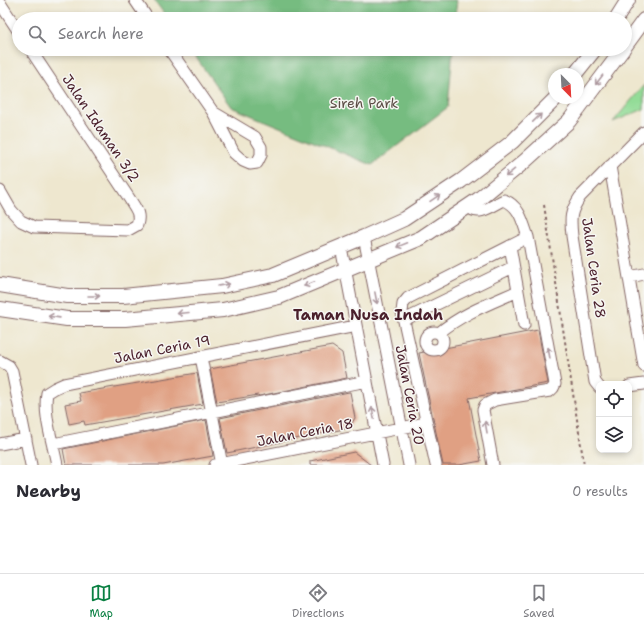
<!DOCTYPE html>
<style>
:root{--surface:#fff;--page:#f7f7f7;--text:#2b2b33;--muted:#7c7c81;--line:#e1e1e2;--accent:#0b8043}
body{margin:0;font-family:"Shantell Sans",sans-serif;background:var(--page);color:var(--text)}
.controls{position:absolute;right:12px;bottom:12px;display:grid;overflow:hidden;border-radius:8px;box-shadow:0 2px 6px #0003}
.controls button{width:36px;height:36px;display:grid;place-items:center;padding:0;border:0;border-bottom:1px solid var(--line);background:var(--surface);color:var(--text);font:20px sans-serif}
.compass{position:absolute;left:548px;top:68px;width:36px;height:36px;border-radius:50%;background:var(--surface);box-shadow:0 2px 6px #0003;rotate:156deg}
.list{margin:0;padding:0;list-style:none}
h2{display:flex;justify-content:space-between;align-items:center;height:52px;margin:0;padding:0 16px;font-size:17px}
h2 small{font-size:13px;font-weight:400;color:var(--muted)}
.icon{flex:none;width:22px;height:22px;fill:none;stroke:currentColor;stroke-width:2;stroke-linecap:round;stroke-linejoin:round}
.map{position:relative;flex:none;width:644px;height:465px;overflow:hidden}
.search{position:absolute;background:var(--surface);box-shadow:0 2px 6px #0003;left:12px;right:12px;top:12px;height:44px;display:flex;align-items:center;gap:10px;box-sizing:border-box;padding:0 14px;border-radius:22px;color:var(--muted);font-size:15px}
.sheet{height:108px;background:var(--surface)}
nav{display:flex;justify-content:space-around;align-items:center;box-sizing:border-box;height:56px;border-top:1px solid var(--line);background:var(--surface);font-size:11px;color:var(--muted)}
nav a{display:grid;justify-items:center;gap:2px}
nav .on{color:var(--accent)}
.map>svg:first-child{display:block}
</style>
<div class="map">
<svg width="644" height="465" viewBox="0 0 644 465">
<rect width="100%" height="100%" fill="#f6f6f2"/>
<filter id="ink" filterUnits="userSpaceOnUse"><feTurbulence type="fractalNoise" baseFrequency=".025" numOctaves="2"/><feDisplacementMap in="SourceGraphic" scale="8" xChannelSelector="R" yChannelSelector="G"/><feConvolveMatrix kernelMatrix="1 2 1 2 8 2 1 2 1" color-interpolation-filters="sRGB"/></filter>
<filter id="wash" filterUnits="userSpaceOnUse"><feTurbulence type="fractalNoise" baseFrequency=".012" numOctaves="4" result="noise"/><feDisplacementMap in="SourceGraphic" scale="16" xChannelSelector="R" yChannelSelector="G"/><feGaussianBlur stdDeviation="0.9" result="paint"/><feColorMatrix in="noise" values="0 0 0 0 0 0 0 0 0 0 0 0 0 0 0 0 0 1.4 0 .05"/><feComposite in="paint" operator="in"/></filter>
<g filter="url(#wash)">
<rect width="100%" height="100%" fill="#eee7cf"/>
<!-- green -->
<path fill="#93dc97" stroke="#6e7e61" d="M 644,85 L 644,109 L 613,122 Z"/>
<!-- forest -->
<path fill="#76bc80" stroke="#606e56" d="M 154,0 L 457,0 L 455,19 L 168,19 Z
M 190,49 L 453,49 L 448,107 L 372,165 L 231,107 Z"/>
<g id="blocks">
<!-- building -->
<path fill="#e0a083" d="M 538,330 L 548,383 L 469,398 L 481,461 L 459,465 L 443,465 L 419,353 Z
M 332,346 L 342,353 L 347,378 L 259,396 L 258,395 L 217,402 L 210,369 Z
M 197,373 L 203,404 L 85,425 L 84,421 L 69,424 L 65,404 L 81,401 L 79,393 Z
M 349,392 L 350,392 L 355,418 L 349,428 L 227,453 L 220,418 Z
M 206,420 L 213,456 L 163,465 L 66,465 L 63,449 Z
M 354,452 L 371,465 L 310,465 L 310,461 Z"/>
</g>
</g>
<g filter="url(#ink)">
<use href="#blocks" fill-opacity="0" stroke="#836564" stroke-width="1"/>
<g fill="none" stroke-linecap="round" stroke-linejoin="round">
<defs>
<path id="minor" d="M 135,0 L 148,19
M 0,3 L 19,32
M 169,49 L 213,112 L 234,153 L 243,161 L 250,164 L 257,163 L 261,155 L 261,147 L 255,137 L 213,112
M 610,166 L 644,366
M 0,191 L 11,210 L 21,221 L 34,227 L 128,230 L 137,225 C 141,213 135,208 129,198 L 30,49
M 468,206 C 478,218 493,205 504,200 C 520,206 523,223 528,237 L 555,384 L 553,388 L 550,391 L 495,400 L 485,405 L 483,410 L 493,465
M 364,237 L 409,465
M 510,246 L 524,325
M 341,247 L 383,465
M 630,277 L 644,274
M 404,320 L 513,267
M425 341a9 9 0 1 1 18 0a9 9 0 1 1-18 0Z
M 439,333 C 461,314 491,303 518,291
M 201,357 L 222,465
M 0,361 L 9,366 L 12,371 L 31,465
M 629,386 L 644,384
M 599,387 L 595,382 L 572,236 C 570,218 570,212 580,197 L 644,132
M 0,444 L 26,439
M 53,444 L 367,381
M 57,465 C 53,443 43,415 47,393 L 55,388 L 64,384 L 356,326
M 215,465 L 426,423
M 436,465 L 402,312 L 403,304 L 408,298 L 528,237"/>
<path id="major" d="M 616,19 L 628,0
M 625,46 L 644,20
M 575,74 L 595,49
M 0,285 L 67,296 L 123,296 L 222,286 L 273,275 L 364,237 L 404,219 L 461,181 L 512,142 L 556,98
M 0,309 L 67,319 L 125,319 L 223,310 L 279,297 L 421,238 L 479,199 L 525,161 L 569,121 L 623,49"/>
</defs>
<!-- minor casing -->
<use href="#minor" stroke="#836564" stroke-width="13"/>
<!-- major casing -->
<use href="#major" stroke="#836564" stroke-width="16"/>
<!-- path -->
<path stroke="#836564" stroke-width="2" stroke-dasharray="3 3" stroke-linecap="butt" d="M 544,205 L 584,465"/>
<!-- minor -->
<use href="#minor" stroke="#fff" stroke-width="11"/>
<!-- major -->
<use href="#major" stroke="#fff" stroke-width="14"/>
</g>
<!-- one-way arrows -->
<defs><path id="oneway-shaft" d="M-6 0H5M1.5-3L5.5 0L1.5 3" fill="none" stroke-width="1.6" stroke-linecap="round" stroke-linejoin="round"/></defs>
<g stroke="#ae9aa0">
<use href="#oneway-shaft" transform="translate(599 80) rotate(127)"/>
<use href="#oneway-shaft" transform="translate(537 118) rotate(-44)"/>
<use href="#oneway-shaft" transform="translate(510 173) rotate(141)"/>
<use href="#oneway-shaft" transform="translate(435 198) rotate(-34)"/>
<use href="#oneway-shaft" transform="translate(402 245) rotate(158)"/>
<use href="#oneway-shaft" transform="translate(309 284) rotate(158)"/>
<use href="#oneway-shaft" transform="translate(224 285) rotate(-10)"/>
<use href="#oneway-shaft" transform="translate(94 296)"/>
<use href="#oneway-shaft" transform="translate(376 298) rotate(79)"/>
<use href="#oneway-shaft" transform="translate(183 313) rotate(175)"/>
<use href="#oneway-shaft" transform="translate(54 317) rotate(-172)"/>
<use href="#oneway-shaft" transform="translate(549 353) rotate(-100)"/>
<use href="#oneway-shaft" transform="translate(373 413) rotate(-101)"/>
<use href="#oneway-shaft" transform="translate(486 427) rotate(-100)"/>
</g>
</g>
<g text-anchor="middle" dominant-baseline="central" stroke-width="3" stroke-linejoin="round" paint-order="stroke">
<!-- park labels -->
<g font-size="14" fill="#5c4e46" stroke="#f6f6f2">
<text x="364" y="103">Sireh Park</text>
</g>
<!-- street labels -->
<g font-size="14" fill="#4a1f2b" stroke="#f6f6f2">
<text transform="translate(101 128) rotate(56)">Jalan Idaman 3/2</text>
<text transform="translate(594 268) rotate(82)">Jalan Ceria 28</text>
<text transform="translate(162 349) rotate(-11)">Jalan Ceria 19</text>
<text transform="translate(410 395) rotate(79)">Jalan Ceria 20</text>
<text transform="translate(305 432) rotate(-11)">Jalan Ceria 18</text>
</g>
<!-- neighbourhood labels -->
<g font-size="15" font-weight="bold" fill="#4a1f2b" stroke="#f6f6f2">
<text x="368" y="315">Taman Nusa Indah</text>
</g>
</g>
</svg>
<div class="controls">
<button><svg class="icon" aria-label="locate" viewBox="0 0 24 24"><circle cx="12" cy="12" r="6"/><path d="M12 2v4M12 18v4M2 12h4M18 12h4"/></svg></button>
<button><svg class="icon" aria-label="layers" viewBox="0 0 24 24"><path d="M12 4l9 5-9 5-9-5zM3 14l9 5 9-5"/></svg></button>
</div>
<svg class="compass" viewBox="-18 -18 36 36"><path d="M0-13l5 13h-10z" fill="#e53935"/><path d="M0 13l5-13h-10z" fill="#7c7c81"/></svg>
<div class="search"><svg class="icon" aria-label="search" viewBox="0 0 24 24"><circle cx="10" cy="10" r="6"/><path d="M15 15l6 6"/></svg>Search here</div>
</div>
<section class="sheet">
<h2>Nearby<small>0 results</small></h2>
<ul class="list">
</ul>
</section>
<nav>
<a class="on"><svg class="icon" aria-label="map" viewBox="0 0 24 24"><path d="M3 6l6-2 6 2 6-2v14l-6 2-6-2-6 2zM9 4v14M15 6v14"/></svg>Map</a>
<a><svg class="icon" aria-label="directions" viewBox="0 0 24 24"><path d="M12 3l9 9-9 9-9-9zM9 14v-3h6M13 9l2 2-2 2"/></svg>Directions</a>
<a><svg class="icon" aria-label="saved" viewBox="0 0 24 24"><path d="M7 4h10v16l-5-4-5 4z"/></svg>Saved</a>
</nav>
